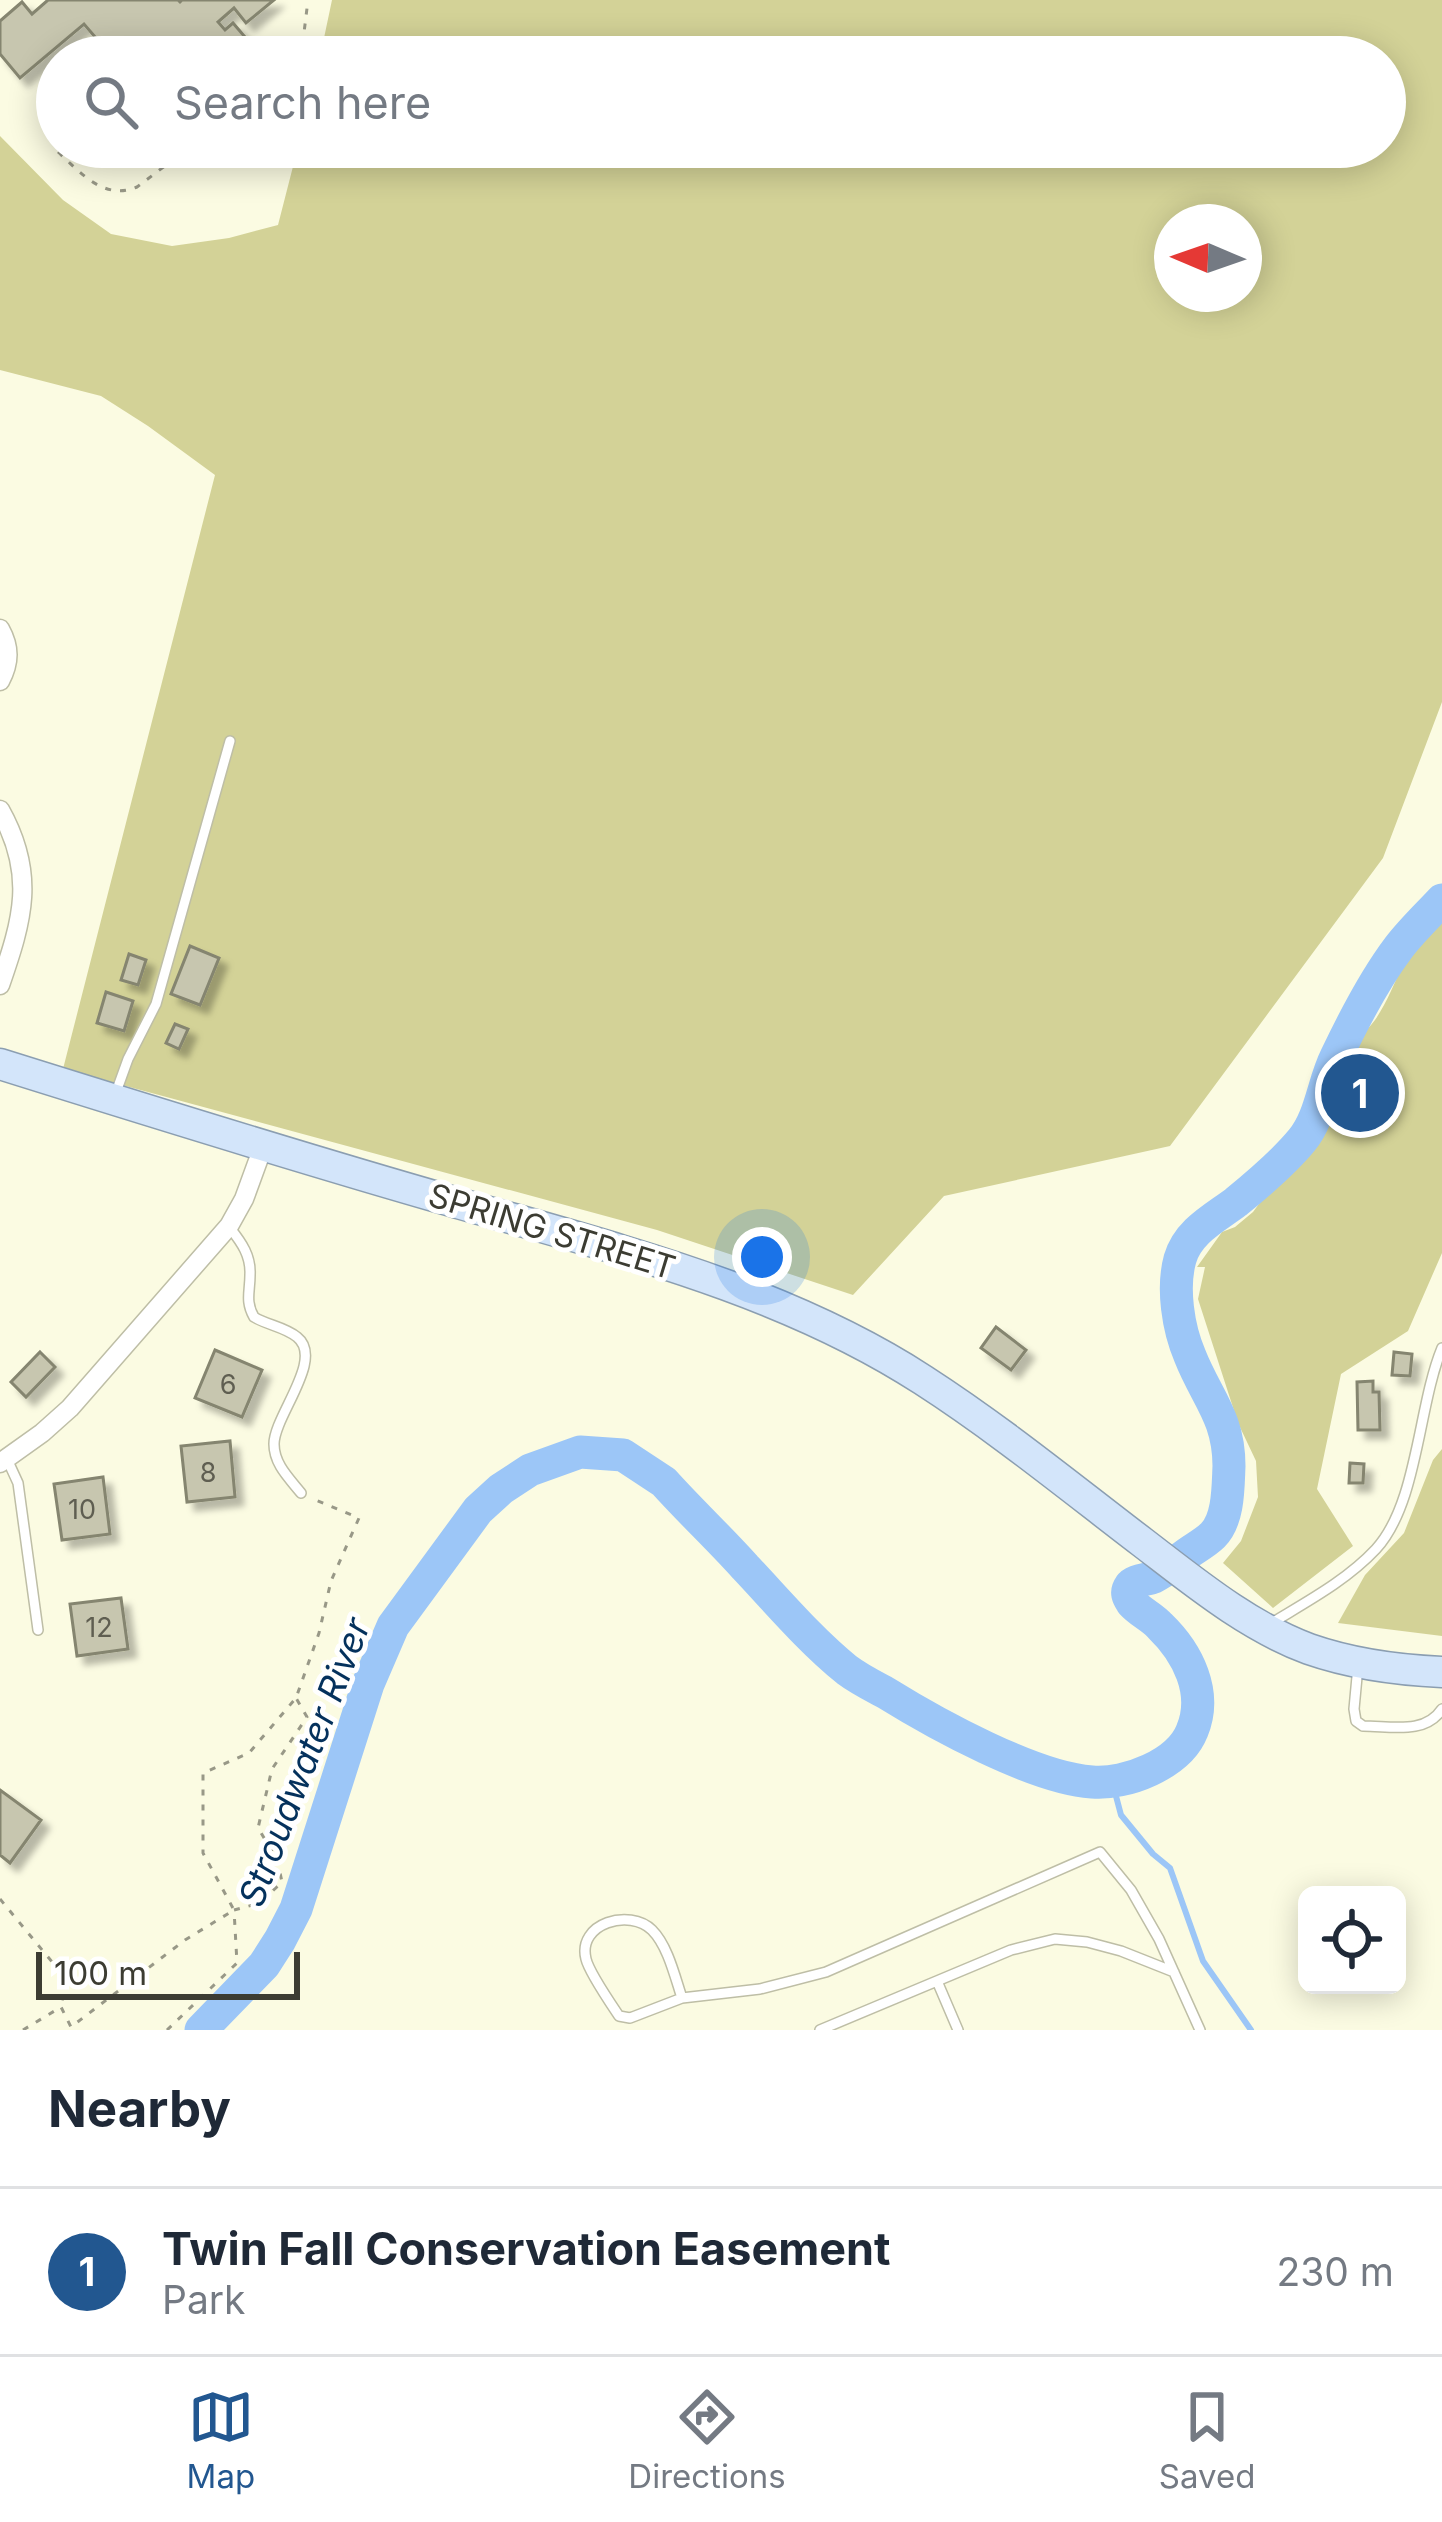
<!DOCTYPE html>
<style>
:root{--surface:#fff;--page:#f6f6f7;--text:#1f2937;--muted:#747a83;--line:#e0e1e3;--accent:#225790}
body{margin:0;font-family:Inter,sans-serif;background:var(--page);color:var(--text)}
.controls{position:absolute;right:36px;bottom:36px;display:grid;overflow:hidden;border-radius:18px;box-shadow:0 6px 30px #0003}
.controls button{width:108px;height:108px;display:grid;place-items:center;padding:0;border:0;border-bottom:3px solid var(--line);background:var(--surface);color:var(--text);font:60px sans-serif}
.compass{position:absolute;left:1154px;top:204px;width:108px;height:108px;border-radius:50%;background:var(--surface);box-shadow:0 6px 30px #0003;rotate:272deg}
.scale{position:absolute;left:36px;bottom:30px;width:264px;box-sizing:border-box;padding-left:12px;border:6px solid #3c3c32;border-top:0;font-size:33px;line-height:42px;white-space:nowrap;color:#3c3c32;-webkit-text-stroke:9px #fff;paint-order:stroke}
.you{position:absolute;left:762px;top:1257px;width:42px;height:42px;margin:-30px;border:9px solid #fff;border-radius:50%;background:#1a73e8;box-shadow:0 0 0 18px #1a73e833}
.badge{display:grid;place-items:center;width:78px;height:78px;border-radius:50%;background:var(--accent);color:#fff;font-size:39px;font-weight:700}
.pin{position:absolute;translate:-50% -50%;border:6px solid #fff;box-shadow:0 3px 12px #0006}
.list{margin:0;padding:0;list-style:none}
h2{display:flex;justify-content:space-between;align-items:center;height:156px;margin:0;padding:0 48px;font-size:51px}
h2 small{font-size:39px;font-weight:400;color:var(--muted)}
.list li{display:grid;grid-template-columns:78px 1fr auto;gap:36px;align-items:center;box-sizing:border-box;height:168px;padding:0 48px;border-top:3px solid var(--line)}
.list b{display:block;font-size:45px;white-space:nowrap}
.list p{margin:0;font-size:39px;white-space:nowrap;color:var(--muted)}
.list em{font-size:39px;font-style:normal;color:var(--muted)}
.icon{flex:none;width:66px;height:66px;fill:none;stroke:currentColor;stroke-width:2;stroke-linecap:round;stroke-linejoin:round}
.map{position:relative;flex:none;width:1442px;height:2030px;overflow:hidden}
.search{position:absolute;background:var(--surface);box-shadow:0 6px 30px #0003;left:36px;right:36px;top:36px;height:132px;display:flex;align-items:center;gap:30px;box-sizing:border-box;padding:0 42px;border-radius:66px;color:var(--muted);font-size:45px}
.sheet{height:324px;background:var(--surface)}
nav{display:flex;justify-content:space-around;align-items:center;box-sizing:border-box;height:168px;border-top:3px solid var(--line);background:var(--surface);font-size:33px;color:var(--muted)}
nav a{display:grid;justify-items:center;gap:6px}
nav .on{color:var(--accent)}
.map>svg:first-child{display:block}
</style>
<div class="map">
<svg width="1442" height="2030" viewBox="0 0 1442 2030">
<defs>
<filter id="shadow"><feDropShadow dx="8" dy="8" stdDeviation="3" flood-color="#0004"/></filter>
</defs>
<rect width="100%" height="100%" fill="#fbfbe2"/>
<!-- green -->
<path fill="#d3d297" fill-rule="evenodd" d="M 332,0 L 1442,0 L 1442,702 L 1383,858 L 1170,1146 L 944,1196 L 853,1295 L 657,1230 L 63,1069 L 215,475 L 148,426 L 101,396 L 0,370 L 0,136 L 63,200 L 111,234 L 172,246 L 229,238 L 278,225 L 298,147 L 1385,147 L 1385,57 L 320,57 ZM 1172,222 L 1244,222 L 1244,294 L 1172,294 Z
M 1442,918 L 1442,1253 L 1408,1331 L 1341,1374 L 1317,1489 L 1353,1546 L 1273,1608 L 1223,1563 L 1241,1541 L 1258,1497 L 1256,1461 L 1238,1423 L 1198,1299 L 1205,1267 L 1197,1267 L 1222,1232 L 1235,1227 L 1253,1212 L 1278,1178 L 1316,1142 L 1326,1113 L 1323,1085 L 1335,1067 L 1332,1056 C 1347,1043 1364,1036 1375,1020 C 1399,986 1402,944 1442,918 Z
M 1442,1449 L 1442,1636 L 1338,1623 L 1365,1575 L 1404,1533 L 1433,1460 Z"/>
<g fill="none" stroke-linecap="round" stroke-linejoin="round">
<!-- stream -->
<path stroke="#9cc6f7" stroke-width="6" d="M 1112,1781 L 1121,1815 L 1153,1854 L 1170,1868 L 1203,1961 L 1251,2030"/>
<!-- river -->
<path stroke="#9cc6f7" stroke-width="33" d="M 201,2030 L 264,1965 L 280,1940 L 296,1909 L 368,1684 L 393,1626 L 478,1510 L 501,1489 L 530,1470 L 580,1452 L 623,1455 L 664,1482 C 690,1511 719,1538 745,1567 C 778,1602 810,1640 847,1670 C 859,1679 873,1686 886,1693 C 936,1724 1034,1778 1092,1782 C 1126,1785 1179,1764 1192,1731 C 1208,1693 1188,1653 1160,1626 C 1152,1617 1140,1612 1132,1603 C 1129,1598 1125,1593 1130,1586 C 1134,1580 1147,1580 1154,1577 C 1165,1572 1174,1563 1184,1556 C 1193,1549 1205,1543 1213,1535 C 1229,1519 1228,1486 1229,1466 C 1229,1417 1206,1397 1190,1356 C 1178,1328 1172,1288 1180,1259 C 1188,1231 1215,1218 1236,1202 C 1258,1184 1284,1162 1302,1140 C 1321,1117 1323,1083 1336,1057 C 1354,1019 1374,980 1399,947 C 1412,930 1428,915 1442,900"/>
</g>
<!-- building -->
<path fill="#c7c6af" stroke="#85856f" stroke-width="3" filter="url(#shadow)" d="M 48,0 L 178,0 L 180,2 L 182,0 L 274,0 L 246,23 L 234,8 L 218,22 L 225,30 L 233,23 L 262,57 L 190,57 L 178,42 L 160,57 L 101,57 L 108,52 L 84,24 L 20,78 L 0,54 L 0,21 L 22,2 L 32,14 Z
M 190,946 L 219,958 L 200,1005 L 171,994 Z
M 129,954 L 146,960 L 138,985 L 121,980 Z
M 106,992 L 133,1001 L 124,1031 L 97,1023 Z
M 175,1024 L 188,1029 L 179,1049 L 166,1043 Z
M 996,1327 L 1026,1350 L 1011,1370 L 981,1348 Z
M 215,1350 L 262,1370 L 242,1417 L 195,1398 Z
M 40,1352 L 55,1367 L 26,1397 L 11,1382 Z
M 1394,1352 L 1412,1354 L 1410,1376 L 1392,1375 Z
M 1373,1381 L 1373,1392 L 1379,1392 L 1380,1430 L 1358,1430 L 1357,1382 Z
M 230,1441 L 235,1497 L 187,1502 L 181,1446 Z
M 1350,1463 L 1364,1464 L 1363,1483 L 1349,1483 Z
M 103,1477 L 110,1534 L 62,1540 L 54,1484 Z
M 121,1598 L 128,1649 L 77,1656 L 70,1604 Z
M 0,1790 L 41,1820 L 10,1863 L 0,1855 Z"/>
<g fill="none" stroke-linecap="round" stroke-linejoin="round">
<defs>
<path id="service" d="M 115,1095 L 128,1059 L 156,1004 L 230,741
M 230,1228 C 242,1243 251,1256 250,1275 C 250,1292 245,1301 254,1317 C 267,1325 285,1327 297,1337 C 325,1359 274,1416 274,1444 C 274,1464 289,1478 301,1493
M 7,1459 L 18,1483 L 38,1630
M 1270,1624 C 1306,1602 1346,1581 1376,1549 C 1418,1503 1418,1406 1442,1348
M 1358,1666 L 1354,1709 L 1356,1721 L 1363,1726 C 1391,1726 1425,1735 1442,1709
M 937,1981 L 958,2030
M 682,1998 L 630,2018 L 619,2016 C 611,2004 589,1972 586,1959 C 577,1923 630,1908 652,1930 C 668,1946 675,1977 682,1998 L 760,1989 L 826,1972 L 1100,1852 L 1131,1890 L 1159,1939 L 1200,2030
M 820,2030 L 1011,1950 L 1055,1939 L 1087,1942 L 1121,1951 L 1174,1972"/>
<path id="minor" d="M 0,629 C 10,647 10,662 0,681
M 0,810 C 36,874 23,919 0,985
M 0,1463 L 42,1433 L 70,1408 L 229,1226 L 244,1199 L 263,1147"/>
<path id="primary" d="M 0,1064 C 150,1111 300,1158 451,1201 C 612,1248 781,1288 923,1380 C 999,1429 1070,1487 1142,1542 C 1193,1581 1247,1626 1309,1649 C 1352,1664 1397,1670 1442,1672"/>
</defs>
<!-- service casing -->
<use href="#service" stroke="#bebea6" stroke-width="12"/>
<!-- minor casing -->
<use href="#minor" stroke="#bebea6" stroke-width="21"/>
<!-- primary casing -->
<use href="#primary" stroke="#8b9eb1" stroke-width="33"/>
<!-- path -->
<path stroke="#989887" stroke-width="3" stroke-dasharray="6 9" stroke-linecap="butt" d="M 294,57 L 303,41 L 308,0
M 58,152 C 81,173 104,201 137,187 L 190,147
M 0,1899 L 67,1980 L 61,2005
M 23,2030 L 61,2007 L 71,2027 L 185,1940 L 234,1910 L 203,1853 L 203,1773 L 249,1753 L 296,1698 L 319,1633 L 331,1581 L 359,1518 L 313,1499
M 167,2030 L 237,1963 L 234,1910 L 260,1903 L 282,1882 L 277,1859 L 258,1828 L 272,1769 L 307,1717 L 296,1698"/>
<!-- service -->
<use href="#service" stroke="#fff" stroke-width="9"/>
<!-- minor -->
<use href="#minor" stroke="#fff" stroke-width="18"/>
<!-- primary -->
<use href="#primary" stroke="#d3e5fa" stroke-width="30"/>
</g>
<g text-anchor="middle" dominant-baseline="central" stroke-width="10" stroke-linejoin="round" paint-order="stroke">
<!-- number labels -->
<g font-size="27" fill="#5f5e51">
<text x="228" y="1384">6</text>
<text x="208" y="1472">8</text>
<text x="82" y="1509">10</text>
<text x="99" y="1627">12</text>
</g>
<!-- street labels -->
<g font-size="33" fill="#3c3c32" stroke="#fff">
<text transform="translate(552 1231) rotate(17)">SPRING STREET</text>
</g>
<!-- water labels -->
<g font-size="36" font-style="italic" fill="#04315c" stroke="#fff">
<text transform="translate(304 1762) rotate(-69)">Stroudwater River</text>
</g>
</g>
</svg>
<div class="controls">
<button><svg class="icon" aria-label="locate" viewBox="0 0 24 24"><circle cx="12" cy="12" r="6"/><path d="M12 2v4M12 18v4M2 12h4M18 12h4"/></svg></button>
</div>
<svg class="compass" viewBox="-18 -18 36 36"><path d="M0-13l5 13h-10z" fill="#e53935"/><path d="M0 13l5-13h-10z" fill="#747a83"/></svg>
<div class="scale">100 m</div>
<div class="you"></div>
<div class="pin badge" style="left:1360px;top:1093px">1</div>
<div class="search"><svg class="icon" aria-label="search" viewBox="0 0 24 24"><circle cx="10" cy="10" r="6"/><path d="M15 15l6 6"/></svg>Search here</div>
</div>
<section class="sheet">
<h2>Nearby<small></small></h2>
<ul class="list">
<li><span class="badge">1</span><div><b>Twin Fall Conservation Easement</b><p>Park</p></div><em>230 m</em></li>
</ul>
</section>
<nav>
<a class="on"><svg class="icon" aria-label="map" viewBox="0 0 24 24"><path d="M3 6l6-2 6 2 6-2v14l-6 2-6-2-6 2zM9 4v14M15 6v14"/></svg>Map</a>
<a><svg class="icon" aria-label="directions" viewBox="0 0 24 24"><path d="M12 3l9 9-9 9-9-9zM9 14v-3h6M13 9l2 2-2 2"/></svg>Directions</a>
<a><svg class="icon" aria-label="saved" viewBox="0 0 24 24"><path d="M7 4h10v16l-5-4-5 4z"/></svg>Saved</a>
</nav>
